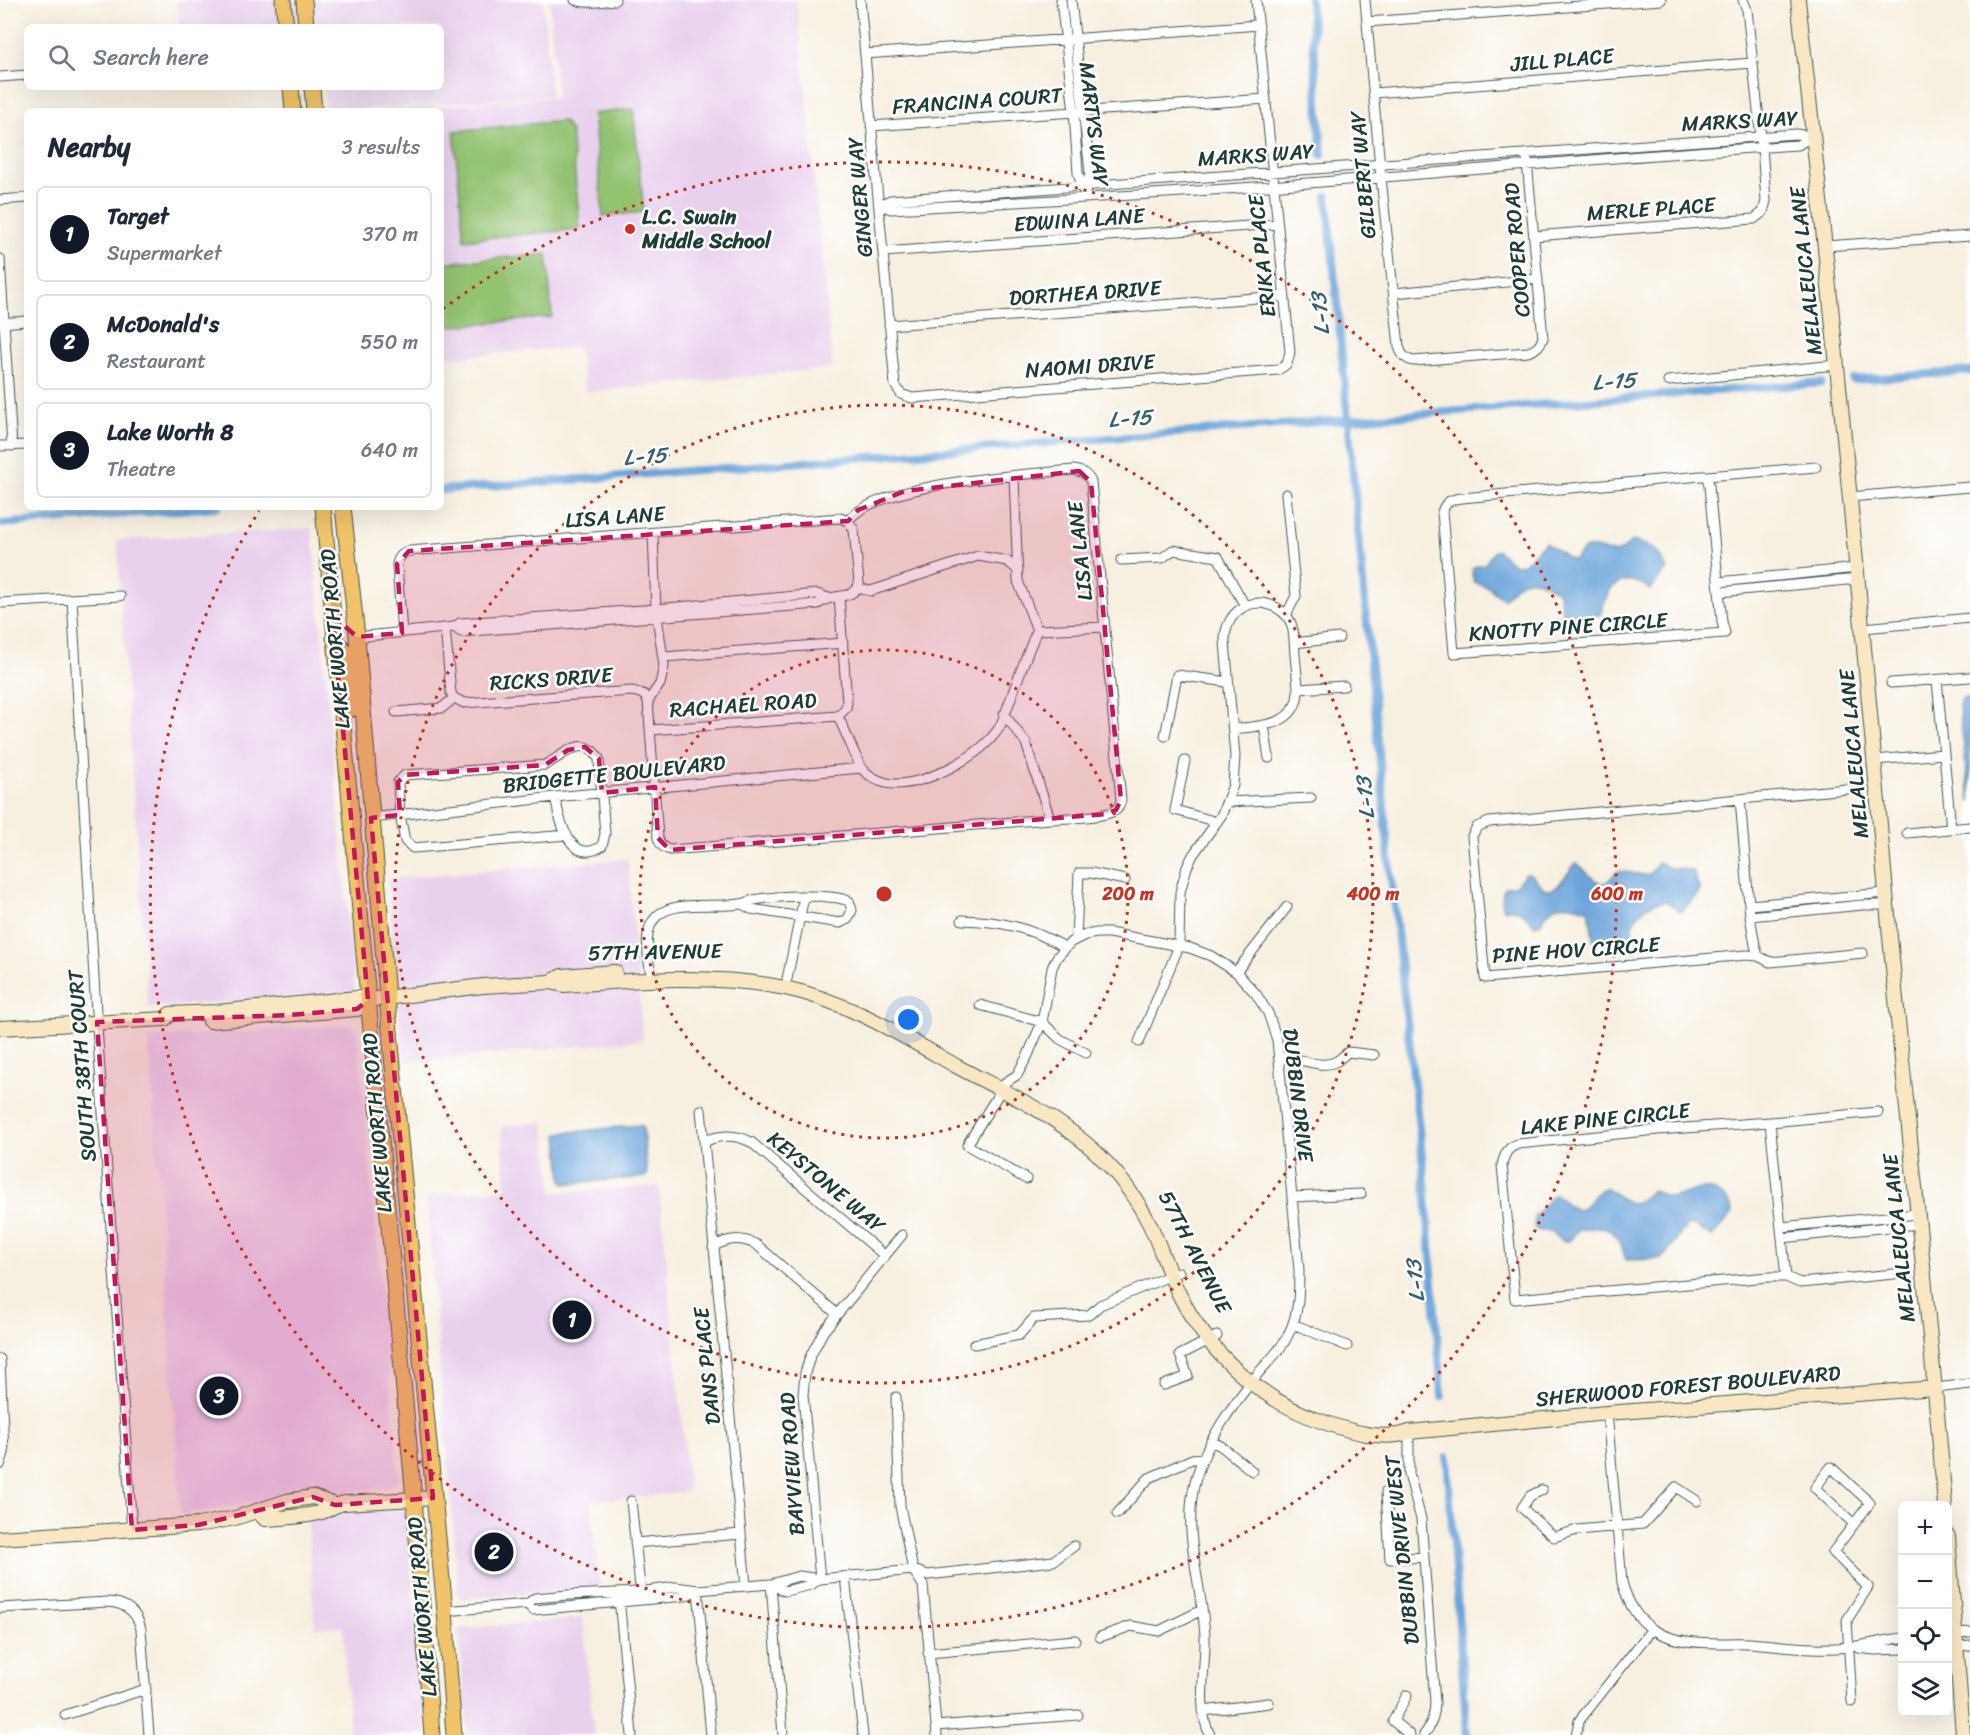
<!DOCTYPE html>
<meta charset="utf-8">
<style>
:root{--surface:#fff;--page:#f6f6f7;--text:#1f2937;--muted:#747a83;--line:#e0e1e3;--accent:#111827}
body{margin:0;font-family:Sriracha,sans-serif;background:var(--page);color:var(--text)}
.controls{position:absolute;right:18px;bottom:18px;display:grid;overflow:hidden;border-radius:9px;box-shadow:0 6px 24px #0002}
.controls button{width:54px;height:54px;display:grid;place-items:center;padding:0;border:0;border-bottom:2px solid var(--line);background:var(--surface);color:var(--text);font:30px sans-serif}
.you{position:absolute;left:909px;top:1020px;width:21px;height:21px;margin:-15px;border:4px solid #fff;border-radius:50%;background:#1a73e8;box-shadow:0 0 0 9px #1a73e833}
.badge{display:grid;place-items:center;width:39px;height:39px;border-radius:50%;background:var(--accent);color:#fff;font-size:20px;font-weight:700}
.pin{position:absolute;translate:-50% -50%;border:3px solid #fff;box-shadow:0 2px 6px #0006}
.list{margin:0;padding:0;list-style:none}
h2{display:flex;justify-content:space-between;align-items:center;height:78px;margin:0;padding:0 24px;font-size:26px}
h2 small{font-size:20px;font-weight:400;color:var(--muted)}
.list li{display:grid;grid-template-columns:39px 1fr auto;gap:18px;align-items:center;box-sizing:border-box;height:96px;margin:0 12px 12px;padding:0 12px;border:2px solid var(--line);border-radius:9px}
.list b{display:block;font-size:22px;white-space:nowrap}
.list p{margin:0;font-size:20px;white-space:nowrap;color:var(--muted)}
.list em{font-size:20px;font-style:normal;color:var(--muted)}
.icon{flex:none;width:33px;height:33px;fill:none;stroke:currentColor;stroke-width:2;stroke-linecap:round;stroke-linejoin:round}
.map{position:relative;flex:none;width:1970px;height:1735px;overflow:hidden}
.search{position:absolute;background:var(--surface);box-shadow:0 6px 24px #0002;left:24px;top:24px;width:420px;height:66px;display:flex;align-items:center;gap:15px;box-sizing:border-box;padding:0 21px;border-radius:9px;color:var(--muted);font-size:22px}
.panel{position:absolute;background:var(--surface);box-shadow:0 6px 24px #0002;left:24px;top:108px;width:420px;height:402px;border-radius:9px}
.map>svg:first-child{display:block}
</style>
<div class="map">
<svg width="1970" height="1735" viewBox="0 0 1970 1735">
<rect width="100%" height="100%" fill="#fff"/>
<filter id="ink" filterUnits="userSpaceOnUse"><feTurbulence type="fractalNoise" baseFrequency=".0167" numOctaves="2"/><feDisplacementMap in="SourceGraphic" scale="12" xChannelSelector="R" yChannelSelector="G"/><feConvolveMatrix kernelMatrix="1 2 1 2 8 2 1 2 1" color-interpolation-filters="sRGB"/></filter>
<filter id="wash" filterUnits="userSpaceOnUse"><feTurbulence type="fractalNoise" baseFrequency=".008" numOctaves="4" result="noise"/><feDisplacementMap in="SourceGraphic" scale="24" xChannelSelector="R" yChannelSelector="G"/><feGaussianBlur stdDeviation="1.35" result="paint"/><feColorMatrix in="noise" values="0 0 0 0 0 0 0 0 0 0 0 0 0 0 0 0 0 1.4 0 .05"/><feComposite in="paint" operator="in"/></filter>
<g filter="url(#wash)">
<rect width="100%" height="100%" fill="#f7efdf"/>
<!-- built -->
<path fill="#e9d1ed" d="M 197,0 L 543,0 L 551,96 L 326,111 L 324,87 L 441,87 L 441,27 L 179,27 L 177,1 Z
M 549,0 L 797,0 L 833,368 L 585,392 L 578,347 L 441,358 L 441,111 L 388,111 L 557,97 Z
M 312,528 L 355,993 L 148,1008 L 117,540 Z
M 628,859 L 643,1040 L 403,1062 L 388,879 Z
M 349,1025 L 357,1030 L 399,1479 L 389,1487 L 272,1500 L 181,1515 L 149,1038 Z
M 544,1121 L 553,1193 L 659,1186 L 689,1492 L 591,1501 L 600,1587 L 459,1599 L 426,1196 L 506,1189 L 501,1127 Z
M 405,1505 L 426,1735 L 350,1735 L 343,1626 L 315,1628 L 307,1517 Z
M 583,1618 L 594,1735 L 467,1735 L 459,1629 Z"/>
<!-- green -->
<path fill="#93c271" stroke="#598052" stroke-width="1.5" d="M 633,109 L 644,212 L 603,216 L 593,114 Z
M 563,121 L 571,132 L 580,229 L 464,240 L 454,131 Z
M 547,254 L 552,317 L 441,327 L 441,263 Z"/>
<!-- water -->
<path fill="#6ca4da" stroke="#467087" stroke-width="1.5" d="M 1631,541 C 1653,545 1657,548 1667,569 L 1650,590 C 1638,579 1619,576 1609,592 C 1605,599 1603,608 1600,615 L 1568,618 L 1563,617 L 1559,593 C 1546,584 1533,574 1518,584 C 1512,588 1509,595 1503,599 L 1488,587 L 1474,582 L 1472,575 L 1473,567 L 1485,564 L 1494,551 L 1498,551 L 1515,565 L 1524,564 L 1545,542 L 1573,561 C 1577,557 1582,549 1587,548 C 1604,543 1612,566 1631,541 Z
M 1970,698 L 1970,803 L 1959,705 L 1962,699 Z
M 1658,862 C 1662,863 1664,865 1668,867 C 1676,871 1686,867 1694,872 L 1700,891 L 1681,912 L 1666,901 C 1652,903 1639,908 1634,923 C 1632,927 1633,933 1632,938 L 1596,942 L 1593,939 L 1589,910 C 1579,906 1561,901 1552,909 C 1547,912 1543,919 1540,924 L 1535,925 C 1524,915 1520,906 1504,910 L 1502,907 L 1503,890 L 1505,887 L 1515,886 L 1525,874 L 1530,874 L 1543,887 L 1550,890 L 1557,887 L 1576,863 C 1587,870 1593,883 1606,884 L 1615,873 L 1619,871 L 1644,875 L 1650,874 Z
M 640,1125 L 643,1127 L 647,1174 L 645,1177 L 566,1184 L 562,1180 L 558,1135 L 560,1133 Z
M 1606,1187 C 1625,1201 1631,1212 1651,1191 C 1659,1191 1664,1198 1673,1197 C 1682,1196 1691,1190 1701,1189 C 1716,1188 1731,1198 1733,1213 L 1712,1237 L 1696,1227 L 1689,1225 C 1677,1235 1672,1249 1661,1259 L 1626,1260 L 1619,1239 L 1610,1231 L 1600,1227 L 1579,1230 L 1569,1241 L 1562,1241 L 1551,1232 L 1537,1230 L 1534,1227 L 1535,1216 L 1552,1196 L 1556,1194 C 1590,1228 1581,1197 1606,1187 Z"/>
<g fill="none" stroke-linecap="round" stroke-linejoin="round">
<!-- canal -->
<path stroke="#6ca4da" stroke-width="8" d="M 1310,0 L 1322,155
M 1327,196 L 1389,859 L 1425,1183 L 1442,1396
M 1853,380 L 1970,371
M 441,490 L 1821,383
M 0,524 L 218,507
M 1447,1457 L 1467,1735"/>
</g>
</g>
<g filter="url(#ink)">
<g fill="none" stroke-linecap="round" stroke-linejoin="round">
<defs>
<path id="street" d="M 575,0 C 588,4 601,2 615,0
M 860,0 L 895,385 L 901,394 L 912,398 L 1278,370 L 1287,364 L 1290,352 L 1256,0
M 1061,0 L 1074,112 L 1078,173 L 1083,190
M 1071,0 L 1090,172 L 1087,189
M 1365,0 L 1381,178 L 1399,346 C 1401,355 1405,359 1413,361 L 1528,352 C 1536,350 1540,346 1543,338 L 1527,161
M 1367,22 L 1661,0
M 865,54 L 1259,25
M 0,77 L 27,75
M 1374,93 L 1752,63
M 871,126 L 1266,99
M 0,200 L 27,198
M 879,205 L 891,209 C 1055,200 1219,191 1383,177 C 1522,166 1660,153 1798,145 L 1812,136
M 879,205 L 890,200 L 1796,134 L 1812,136
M 1534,236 L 1754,219 L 1763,212 L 1766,201 L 1762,147 L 1747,10 L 1743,0
M 1825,246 L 1970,236
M 883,252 L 1277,224
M 0,259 L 12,446
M 1394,293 L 1538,279
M 0,323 L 27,321
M 889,325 L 1284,296
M 1668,381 L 1837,365
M 0,446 L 27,445
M 1701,476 L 1707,476 L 1709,486 L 1722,622 L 1725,633 L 1454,653 L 1442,512 C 1446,501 1451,499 1462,498 Z
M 1707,476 L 1816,467
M 1849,497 L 1970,487
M 653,533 L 656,609 L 664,666 L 660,684 L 648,701 L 658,838 C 660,845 663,848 670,850 L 1050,819 C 1064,818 1108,818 1117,809 C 1120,806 1120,804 1121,800 L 1091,482 C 1087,474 1082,471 1073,470 C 1024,475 877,482 848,521
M 1121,560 L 1162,558 L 1173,550 L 1218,557 L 1245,606
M 1718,582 L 1857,568
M 858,588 L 871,591 L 978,556 L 1007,561 L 1018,570
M 1719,592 L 1858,579
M 72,599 L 96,1012 L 132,1530
M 0,603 L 120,596
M 1286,615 L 1296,596 L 1286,494
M 454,627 L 461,632 L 818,604 C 822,601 826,599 831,598 C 843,595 855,597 859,583 L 854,530 L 848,521
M 445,628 L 451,693 L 454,698 L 464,703 L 632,691 L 643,694 L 648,701
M 1864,628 L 1970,618
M 1037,630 L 1105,627
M 402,633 L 397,564 C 399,556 402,554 409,551 L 840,518 L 848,521
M 357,637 L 454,627 L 460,623 L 656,609 L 817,594 L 828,598
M 1294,643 L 1339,638
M 664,657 L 843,643
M 1937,680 L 1951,829
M 1891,683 L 1970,677
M 1298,689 L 1344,686
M 396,712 L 442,708 L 454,698
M 1004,714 L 1026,743 L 1050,819
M 838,716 L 846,708 L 847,702 L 839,597
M 838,716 L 861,768
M 1264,725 L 1269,758
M 651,730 L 838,716
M 1165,736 L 1177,675 L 1228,682
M 1875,760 L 1943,754
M 1185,761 L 1175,810 L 1217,822
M 555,797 C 559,819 570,867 602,846 L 605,834 L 599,759 C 583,732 563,756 545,765 L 405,775 L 398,782 L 400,815 L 405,841 L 413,848 L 567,835
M 1740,799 L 1750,916 L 1755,945 L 1758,956 L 1747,955 L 1485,978 L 1472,836 L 1477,827 L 1489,822 Z
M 1740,799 L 1847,789
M 1227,802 L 1311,798
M 371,818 L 555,797 L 861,768 C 870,777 880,783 893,784 C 927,785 981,756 999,728 C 1004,719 1007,708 1011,698 C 1019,675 1028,652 1037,630 L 1018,581 L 1014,476
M 1907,833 L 1970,827
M 1749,905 L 1886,893
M 1750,916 L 1862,905 L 1888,905
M 962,920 C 1002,921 1030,928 1065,947
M 1076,939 L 1079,873 L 1091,873 L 1125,880
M 1758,956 L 1770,962 L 1863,953
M 650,970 C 648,952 643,931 656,917 C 672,899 718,908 740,904 C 745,904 749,901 754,900 C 776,896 828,893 849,901 L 852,910 L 848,919 L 840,923 L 751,909 L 742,904
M 1236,972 L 1287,907
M 787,979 L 804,897
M 980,1005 L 1042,1022 L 1060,1039 L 1086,1053
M 1139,1042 L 1179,946 L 1180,892 L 1187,867 L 1193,855 L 1221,816 L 1233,785 L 1235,756 L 1225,642 C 1224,607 1261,590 1286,615 C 1295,625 1294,642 1295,655 C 1296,667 1298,680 1298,692 C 1296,727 1259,726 1233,729
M 1279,1058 C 1298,1055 1319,1071 1337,1061 C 1340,1059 1344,1055 1348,1052 L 1374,1055
M 701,1110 L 746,1586
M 1770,1122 L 1878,1112
M 704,1142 C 720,1134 735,1134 751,1142 L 885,1256
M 1026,1179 L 967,1145 L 1006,1082 L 1017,1075 L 1028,1055 L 1042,1022 L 1052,968 L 1057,957 L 1071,942 L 1085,935 L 1097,933 L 1109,933 L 1190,948 L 1211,956 L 1236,972 L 1256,994 L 1268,1013 L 1277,1040 L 1299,1270 C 1299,1292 1299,1313 1289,1333 C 1282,1350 1267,1362 1256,1376 C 1232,1406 1207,1440 1196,1478 C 1181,1530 1202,1583 1205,1636 C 1206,1666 1196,1708 1210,1735
M 1292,1197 L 1361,1194
M 1781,1227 L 1917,1214
M 1782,1238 L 1918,1224
M 713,1247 C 728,1238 741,1237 757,1245 L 837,1314
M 1786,1277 L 1770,1122 L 1657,1130 L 1518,1144 C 1507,1148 1505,1153 1502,1165 L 1515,1299 L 1769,1277 L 1786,1277 L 1800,1283 L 1894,1274
M 1293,1324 L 1347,1346
M 974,1344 L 1019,1335 L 1034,1318 L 1089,1315 L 1100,1305 L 1179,1272
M 0,1359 L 4,1453 L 0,1465
M 1164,1385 L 1188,1376 L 1180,1355 L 1217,1336
M 1936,1388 L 1970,1384
M 896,1397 L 900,1506 L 913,1570 L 923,1585 L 937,1735
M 1607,1413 L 1622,1582 C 1627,1601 1636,1619 1654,1630 C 1682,1647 1717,1642 1748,1643 C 1782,1645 1815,1651 1848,1647 C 1867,1645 1884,1640 1902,1638
M 1409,1432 L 1409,1474 L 1421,1519 L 1435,1702 C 1435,1715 1432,1725 1424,1735
M 1211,1441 L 1221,1446 L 1252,1471
M 1542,1490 L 1530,1496 L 1522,1508 L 1554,1537 L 1577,1530 L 1643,1524 L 1676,1487 L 1697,1501
M 1386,1491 L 1390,1559 L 1424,1557
M 631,1501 L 641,1596
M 1117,1514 L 1149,1478 L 1192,1459 L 1203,1458
M 635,1543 L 741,1534
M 845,1577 L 863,1735
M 820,1579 L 803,1395 L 805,1373 L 810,1357 L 823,1332 L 902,1235
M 771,1584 L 783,1735
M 771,1584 L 785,1591 L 811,1585 L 820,1579
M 698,1590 L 711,1735
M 619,1598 L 632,1735
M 527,1604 L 533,1610 L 685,1596 L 695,1591
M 0,1608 L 108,1602 C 126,1603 137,1612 141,1629 L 149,1735
M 445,1611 L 527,1604 L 535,1598 L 568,1595 L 640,1592 L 675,1587 L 698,1590 L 771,1584 L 799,1576 L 820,1579 L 913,1570 L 928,1575 L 1053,1561 L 1074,1546
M 1948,1634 L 1970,1632
M 1100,1637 L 1131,1626 L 1159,1631 L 1202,1610
M 1948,1647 L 1970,1645
M 1858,1648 L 1875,1650 L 1902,1649
M 928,1653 L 1075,1640
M 1407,1695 L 1393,1721 L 1410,1735
M 1852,1702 L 1847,1620 L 1868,1587 L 1833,1552 L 1870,1503 L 1831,1467 L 1815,1488 L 1854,1524
M 1203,1711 L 1269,1703
M 65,1715 L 146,1689
M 936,1726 L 1078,1715
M 1576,1735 L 1579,1721 L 1652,1629"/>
<path id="secondary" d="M 1798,0 C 1832,297 1860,595 1886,893 C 1904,1097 1929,1301 1945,1506
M 550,982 L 562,976 L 615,972
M 210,1021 L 357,1009 L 368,1000
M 0,1028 L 165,1019 L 170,1014 L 217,1012 L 357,998 L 368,1000 L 483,986 L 550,982 L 564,985 C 638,980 711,973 785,988 C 847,1001 903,1036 958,1067 C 997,1088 1039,1107 1074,1134 C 1106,1158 1132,1189 1150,1225 C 1161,1248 1168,1273 1180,1296 C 1211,1357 1264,1403 1329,1424 C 1353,1432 1385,1441 1409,1432 L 1607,1413 L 1936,1388
M 257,1511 L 265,1519 C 284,1518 304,1517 322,1512 C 330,1509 335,1505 344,1503 L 433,1498
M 1948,1536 L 1963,1735
M 0,1538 L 198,1525 L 235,1518 L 287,1501 L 313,1497 L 335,1505"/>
<path id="primary" d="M 283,0 L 286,27
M 304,0 L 306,27
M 291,87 L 293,111
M 312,87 L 314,111
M 323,507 L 414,1499 L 432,1735
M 343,507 L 357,637 L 392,1056 L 445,1611 L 454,1735
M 334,638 L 347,653 L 352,709"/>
</defs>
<!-- street casing -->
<use href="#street" stroke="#3f584e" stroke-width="11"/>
<!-- secondary casing -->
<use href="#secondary" stroke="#3f584e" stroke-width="16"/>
<!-- primary casing -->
<use href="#primary" stroke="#3f584e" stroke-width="17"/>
<!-- street -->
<use href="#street" stroke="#fff" stroke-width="9"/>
<!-- secondary -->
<use href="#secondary" stroke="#f9e7c3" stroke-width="14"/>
<!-- primary -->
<use href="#primary" stroke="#f1c36a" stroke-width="15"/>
</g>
</g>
<!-- marked area -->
<path fill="#c2185b" fill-opacity="0.2" stroke="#c2185b" stroke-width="4.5" stroke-dasharray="12 8" stroke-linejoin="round" d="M 1079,471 L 1091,482 L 1121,800 L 1116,810 L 1106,814 L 670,850 L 658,838 L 655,787 L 602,793 L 599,759 L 585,747 L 568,750 L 545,765 L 405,775 L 398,782 L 400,815 L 371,818 L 433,1498 L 335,1505 L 313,1497 L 198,1525 L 132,1530 L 97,1022 L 290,1015 L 357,1009 L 368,1000 L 326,546 L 335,568 L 340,622 L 357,637 L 402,633 L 397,564 L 409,551 L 848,521 L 858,510 L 905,491 Z"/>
<!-- distance rings -->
<g fill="none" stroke="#c8321e" stroke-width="3" stroke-dasharray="3 6">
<circle cx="884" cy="894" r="244"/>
<circle cx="884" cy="894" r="489"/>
<path d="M443 309A733 733 0 1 1 259 511"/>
</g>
<!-- markers -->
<circle fill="#c8321e" stroke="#fff" stroke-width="2" cx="630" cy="229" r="6"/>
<g text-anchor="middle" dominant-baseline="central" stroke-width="5" stroke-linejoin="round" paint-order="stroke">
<!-- street labels -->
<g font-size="21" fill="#1f3d34" stroke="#fff">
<text transform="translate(1562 60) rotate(-5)">JILL PLACE</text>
<text transform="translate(977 101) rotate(-4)">FRANCINA COURT</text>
<text transform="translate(1740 121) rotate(-3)">MARKS WAY</text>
<text transform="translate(1094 124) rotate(83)">MARTYS WAY</text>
<text transform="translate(1256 155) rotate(-4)">MARKS WAY</text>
<text transform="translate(1363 175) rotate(-95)">GILBERT WAY</text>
<text transform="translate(860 197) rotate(-95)">GINGER WAY</text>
<text transform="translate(1651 209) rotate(-4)">MERLE PLACE</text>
<text transform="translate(1079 220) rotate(-4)">EDWINA LANE</text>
<text transform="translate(1517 250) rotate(-95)">COOPER ROAD</text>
<text transform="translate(1262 256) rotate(-96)">ERIKA PLACE</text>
<text transform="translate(1806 271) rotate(-96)">MELALEUCA LANE</text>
<text transform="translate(1085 293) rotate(-4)">DORTHEA DRIVE</text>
<text transform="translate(1090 366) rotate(-4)">NAOMI DRIVE</text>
<text transform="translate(615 517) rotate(-4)">LISA LANE</text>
<text transform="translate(1080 551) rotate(-96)">LISA LANE</text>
<text transform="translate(1568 627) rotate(-4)">KNOTTY PINE CIRCLE</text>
<text transform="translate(335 639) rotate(-95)">LAKE WORTH ROAD</text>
<text transform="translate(551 679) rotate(-4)">RICKS DRIVE</text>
<text transform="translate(743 705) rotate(-4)">RACHAEL ROAD</text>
<text transform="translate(1854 754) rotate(-95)">MELALEUCA LANE</text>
<text transform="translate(614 774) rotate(-6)">BRIDGETTE BOULEVARD</text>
<text transform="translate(1576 950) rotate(-4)">PINE HOV CIRCLE</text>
<text transform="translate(655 952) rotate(-1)">57TH AVENUE</text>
<text transform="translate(82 1066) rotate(-94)">SOUTH 38TH COURT</text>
<text transform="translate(1298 1095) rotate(83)">DUBBIN DRIVE</text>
<text transform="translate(1605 1119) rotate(-6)">LAKE PINE CIRCLE</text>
<text transform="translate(377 1123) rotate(-95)">LAKE WORTH ROAD</text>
<text transform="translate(826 1182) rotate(40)">KEYSTONE WAY</text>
<text transform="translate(1899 1238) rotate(-96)">MELALEUCA LANE</text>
<text transform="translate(1195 1252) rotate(63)">57TH AVENUE</text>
<text transform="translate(707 1366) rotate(-96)">DANS PLACE</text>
<text transform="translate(1688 1386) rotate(-5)">SHERWOOD FOREST BOULEVARD</text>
<text transform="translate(792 1464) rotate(-94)">BAYVIEW ROAD</text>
<text transform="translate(1402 1550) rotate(-96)">DUBBIN DRIVE WEST</text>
<text transform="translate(422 1607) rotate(-95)">LAKE WORTH ROAD</text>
</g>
<!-- poi labels -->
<g font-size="21" font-weight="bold" fill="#1f3d34" stroke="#fff" text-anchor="start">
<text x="642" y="217">L.C. Swain<tspan x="642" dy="24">Middle School</tspan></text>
</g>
<!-- water labels -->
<g font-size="22" font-style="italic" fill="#3a616e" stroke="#fff">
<text transform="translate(1320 314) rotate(-95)">L-13</text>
<text transform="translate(1614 381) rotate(-4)">L-15</text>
<text transform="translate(1130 418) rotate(-4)">L-15</text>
<text transform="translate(645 456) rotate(-4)">L-15</text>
<text transform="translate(1365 798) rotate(-95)">L-13</text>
<text transform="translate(1415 1281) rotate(-95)">L-13</text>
</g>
</g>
<circle cx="884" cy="894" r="9" fill="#c8321e" stroke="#fff" stroke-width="3"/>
<g font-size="18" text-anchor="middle" font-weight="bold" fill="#c8321e" stroke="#fff" stroke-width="5" stroke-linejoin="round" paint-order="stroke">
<text x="1128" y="900">200 m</text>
<text x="1373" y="900">400 m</text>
<text x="1617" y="900">600 m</text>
</g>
</svg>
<div class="controls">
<button>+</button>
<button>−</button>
<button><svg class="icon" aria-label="locate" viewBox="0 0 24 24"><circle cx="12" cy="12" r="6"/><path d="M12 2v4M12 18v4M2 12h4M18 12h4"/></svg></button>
<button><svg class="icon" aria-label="layers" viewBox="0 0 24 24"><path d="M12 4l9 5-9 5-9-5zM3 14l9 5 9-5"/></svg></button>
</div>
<div class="you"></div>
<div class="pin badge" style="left:572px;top:1320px">1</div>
<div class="pin badge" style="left:494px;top:1552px">2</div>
<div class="pin badge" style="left:219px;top:1396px">3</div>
<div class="search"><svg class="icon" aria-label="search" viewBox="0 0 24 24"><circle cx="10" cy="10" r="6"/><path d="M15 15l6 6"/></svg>Search here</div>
<section class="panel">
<h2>Nearby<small>3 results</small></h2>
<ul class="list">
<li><span class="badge">1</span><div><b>Target</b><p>Supermarket</p></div><em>370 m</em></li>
<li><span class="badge">2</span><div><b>McDonald's</b><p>Restaurant</p></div><em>550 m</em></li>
<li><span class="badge">3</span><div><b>Lake Worth 8</b><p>Theatre</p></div><em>640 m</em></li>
</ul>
</section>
</div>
